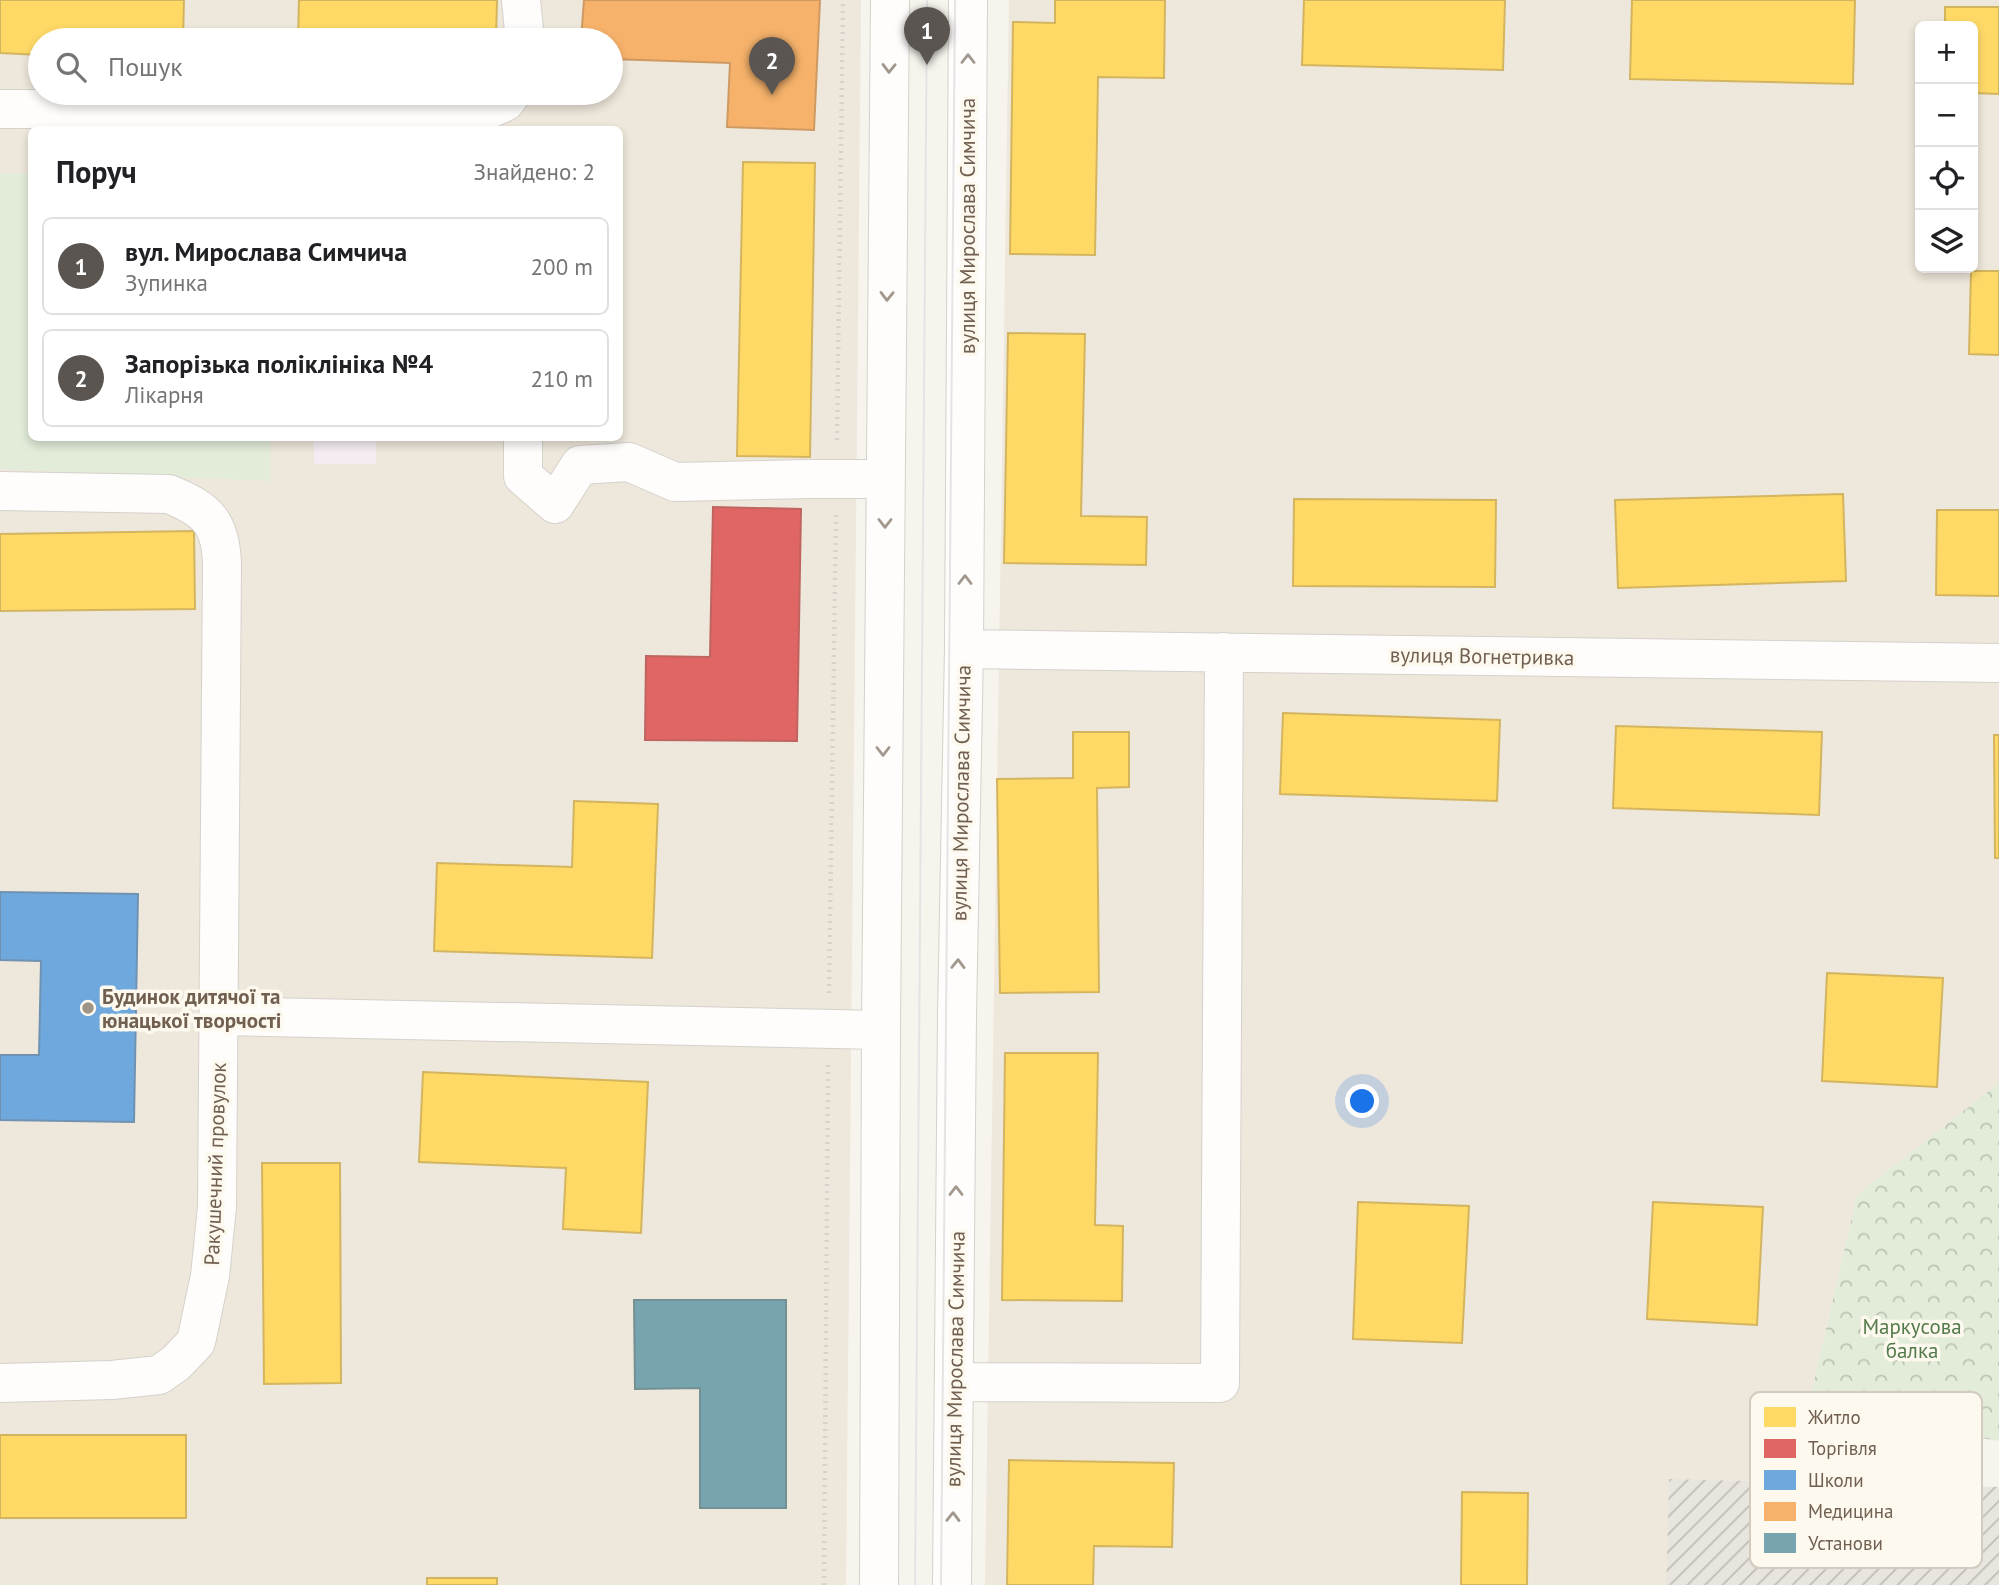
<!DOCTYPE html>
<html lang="uk">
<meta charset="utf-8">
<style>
:root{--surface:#fff;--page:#f2f2f2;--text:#202124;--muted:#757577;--line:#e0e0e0;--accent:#5a5551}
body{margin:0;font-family:"PT Sans",sans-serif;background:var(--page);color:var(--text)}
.controls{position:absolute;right:21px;top:21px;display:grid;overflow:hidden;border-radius:10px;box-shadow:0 4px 10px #0003}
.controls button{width:63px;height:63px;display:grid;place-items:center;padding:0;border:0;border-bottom:2px solid var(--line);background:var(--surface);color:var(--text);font:35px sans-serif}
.you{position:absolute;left:1363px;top:1102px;width:24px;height:24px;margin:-18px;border:5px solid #fff;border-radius:50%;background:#1a73e8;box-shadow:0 0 0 10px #1a73e833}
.badge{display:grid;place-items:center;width:46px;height:46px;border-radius:50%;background:var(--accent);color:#fff;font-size:23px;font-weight:700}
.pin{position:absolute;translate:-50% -58px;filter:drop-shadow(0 2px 4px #0008)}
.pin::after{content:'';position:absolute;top:37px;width:24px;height:21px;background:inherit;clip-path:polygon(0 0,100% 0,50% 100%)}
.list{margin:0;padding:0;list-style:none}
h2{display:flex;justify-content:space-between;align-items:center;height:91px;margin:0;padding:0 28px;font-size:30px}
h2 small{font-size:23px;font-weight:400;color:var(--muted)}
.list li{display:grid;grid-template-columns:46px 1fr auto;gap:21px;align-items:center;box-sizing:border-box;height:98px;margin:0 14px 14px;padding:0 14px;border:2px solid var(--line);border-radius:10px}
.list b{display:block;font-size:26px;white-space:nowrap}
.list p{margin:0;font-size:23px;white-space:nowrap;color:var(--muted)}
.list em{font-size:23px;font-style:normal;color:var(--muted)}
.icon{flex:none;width:38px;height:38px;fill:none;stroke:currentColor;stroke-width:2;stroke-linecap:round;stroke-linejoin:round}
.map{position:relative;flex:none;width:1999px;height:1585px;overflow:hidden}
.search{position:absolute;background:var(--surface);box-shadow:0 4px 10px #0003;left:28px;top:28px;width:595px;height:77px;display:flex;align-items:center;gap:18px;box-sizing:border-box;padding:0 24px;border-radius:38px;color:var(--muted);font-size:26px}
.panel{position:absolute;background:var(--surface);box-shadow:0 4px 10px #0003;left:28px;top:126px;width:595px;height:315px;border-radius:10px}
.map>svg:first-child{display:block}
</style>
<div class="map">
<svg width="1999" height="1585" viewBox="0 0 1999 1585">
<defs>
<pattern id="industrial-furrows" width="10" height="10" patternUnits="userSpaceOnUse" patternTransform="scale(1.75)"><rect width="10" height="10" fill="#e8e5de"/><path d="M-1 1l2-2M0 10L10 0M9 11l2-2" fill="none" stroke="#c0bdb6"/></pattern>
<pattern id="forest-crowns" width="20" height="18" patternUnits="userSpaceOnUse" patternTransform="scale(1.75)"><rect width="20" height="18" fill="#e2ecd9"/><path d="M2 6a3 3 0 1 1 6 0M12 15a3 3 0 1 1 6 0" fill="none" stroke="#bcc3b2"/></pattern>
</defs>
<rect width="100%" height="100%" fill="#f6f4ed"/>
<!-- residential -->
<path fill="#eee7db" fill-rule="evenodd" d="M 0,0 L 861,0 L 846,1585 L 0,1585 ZM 40,40 L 611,40 L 611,93 L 40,93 ZM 32,130 L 620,130 L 620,438 L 32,438 Z
M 1009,0 L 1999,0 L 1999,1083 L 1857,1195 L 1808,1408 L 1766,1481 L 1669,1480 L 1666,1585 L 985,1585 ZM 1920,26 L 1973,26 L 1973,268 L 1920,268 Z"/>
<!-- industrial -->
<path fill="url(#industrial-furrows)" d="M 1669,1479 L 1999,1487 L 1999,1585 L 1666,1585 Z"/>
<!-- education -->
<path fill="#f4ecf2" d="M 314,438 L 376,438 L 376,464 L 314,464 Z"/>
<!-- forest -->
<path fill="url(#forest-crowns)" d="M 1999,1083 L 1999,1441 L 1808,1408 L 1857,1195 Z"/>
<!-- pitch -->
<path fill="#e2ecd9" d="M 0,173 L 31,174 L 32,438 L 271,438 L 270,481 L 0,469 Z"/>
<!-- homes -->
<path fill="#ffd966" stroke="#d4b55f" stroke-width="2" d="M 0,0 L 184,0 L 183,40 L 40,40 L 40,55 L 0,53 Z
M 299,0 L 497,0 L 496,40 L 298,40 Z
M 1055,0 L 1165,0 L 1164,78 L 1098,77 L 1095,255 L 1010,254 L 1013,22 L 1055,23 Z
M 1304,0 L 1505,0 L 1503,70 L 1302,65 Z
M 1632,0 L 1855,0 L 1853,84 L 1630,79 Z
M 1945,7 L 1999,7 L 1999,94 L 1973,93 L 1973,26 L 1945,26 Z
M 743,162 L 815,163 L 810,457 L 737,456 Z
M 1971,271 L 1999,271 L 1999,355 L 1969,354 Z
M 1008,333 L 1085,334 L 1081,516 L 1147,517 L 1146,565 L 1004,563 Z
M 1843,494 L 1846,581 L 1618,588 L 1615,500 Z
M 1294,499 L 1496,500 L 1495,587 L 1293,586 Z
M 1937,510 L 1999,510 L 1999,596 L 1936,595 Z
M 194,531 L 195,609 L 0,611 L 0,534 Z
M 1283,713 L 1500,720 L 1497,801 L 1280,794 Z
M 1616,726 L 1822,732 L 1819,815 L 1613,808 Z
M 1073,732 L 1129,732 L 1129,787 L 1097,788 L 1099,992 L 1000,993 L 997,779 L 1073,778 Z
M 1994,735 L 1999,735 L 1999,858 L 1995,858 Z
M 574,801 L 658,804 L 652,958 L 434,951 L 437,863 L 572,867 Z
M 1827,973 L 1943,978 L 1937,1087 L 1822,1081 Z
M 1005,1053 L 1098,1053 L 1095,1225 L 1123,1226 L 1122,1301 L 1002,1300 Z
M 423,1072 L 648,1082 L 641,1233 L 563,1229 L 566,1168 L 419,1162 Z
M 262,1163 L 340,1163 L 341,1383 L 264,1384 Z
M 1358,1202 L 1469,1206 L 1462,1343 L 1353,1339 Z
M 1653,1202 L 1763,1207 L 1757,1325 L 1647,1319 Z
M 0,1435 L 186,1435 L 186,1518 L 0,1518 Z
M 1009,1460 L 1174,1463 L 1172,1547 L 1094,1546 L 1093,1585 L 1007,1585 Z
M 1462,1492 L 1528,1493 L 1527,1585 L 1461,1585 Z
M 427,1578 L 497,1578 L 497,1585 L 427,1585 Z"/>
<!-- shops -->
<path fill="#e06666" stroke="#bf645f" stroke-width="2" d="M 713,507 L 801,509 L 797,741 L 645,740 L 646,656 L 710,657 Z"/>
<!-- schools -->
<path fill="#6fa8dc" stroke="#7092b2" stroke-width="2" d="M 0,892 L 138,894 L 134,1122 L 0,1120 L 0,1055 L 39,1055 L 41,961 L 0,960 Z"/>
<!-- health -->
<path fill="#f6b26b" stroke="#ce9963" stroke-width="2" d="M 584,0 L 820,0 L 814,130 L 727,127 L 730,63 L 611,59 L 611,40 L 581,40 Z"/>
<!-- public -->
<path fill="#76a5af" stroke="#749092" stroke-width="2" d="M 634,1300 L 786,1300 L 786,1508 L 700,1508 L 700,1388 L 635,1389 Z"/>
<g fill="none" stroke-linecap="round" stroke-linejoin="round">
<defs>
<path id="minor" d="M 521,0 L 525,40
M 0,109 L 487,110 L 505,102 L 512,93
M 523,438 L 523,476 L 555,504 L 580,465 L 629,462 L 675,482 L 808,479 L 885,479
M 0,491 L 169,494 C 208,510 221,523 222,565 L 217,1207 L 210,1276 L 196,1342 L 176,1363 L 159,1375 L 112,1380 L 0,1383
M 964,649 L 1999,663
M 219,1016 L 881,1030
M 955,1382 L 1220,1383 L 1224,652
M 879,1585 L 881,1030 L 890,0
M 952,1585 L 957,1015 L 964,649 L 968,0"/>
</defs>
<!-- minor casing -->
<use href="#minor" stroke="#d5d1cb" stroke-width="40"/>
<!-- path -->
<path stroke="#d7d2cd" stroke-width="4.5" stroke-dasharray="2 5" stroke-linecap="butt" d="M 837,440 L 843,0
M 829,993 L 836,515
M 824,1585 L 828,1065"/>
<!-- minor -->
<use href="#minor" stroke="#fefdfc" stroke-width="38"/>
<!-- tram -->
<path stroke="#e5e3e4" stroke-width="2" d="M 915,1585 L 927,0
M 941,1585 L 955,0"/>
</g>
<!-- one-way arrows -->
<defs><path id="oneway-chevron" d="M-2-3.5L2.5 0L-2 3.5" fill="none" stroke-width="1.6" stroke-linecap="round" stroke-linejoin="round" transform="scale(1.75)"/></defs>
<g stroke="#a2978c">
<use href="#oneway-chevron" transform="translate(968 59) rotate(-90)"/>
<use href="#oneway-chevron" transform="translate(889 68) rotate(91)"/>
<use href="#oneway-chevron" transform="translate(887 296) rotate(91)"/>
<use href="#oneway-chevron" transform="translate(885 523) rotate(90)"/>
<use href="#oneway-chevron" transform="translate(965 580) rotate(-90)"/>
<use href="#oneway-chevron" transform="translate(883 751) rotate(90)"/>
<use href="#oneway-chevron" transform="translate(958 964) rotate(-89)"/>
<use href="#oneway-chevron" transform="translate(956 1191) rotate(-90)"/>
<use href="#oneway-chevron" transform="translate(953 1517) rotate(-89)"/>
</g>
<!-- markers -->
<circle fill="#a09487" stroke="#fdf9ef" stroke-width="2.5" cx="88" cy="1008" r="7"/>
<g text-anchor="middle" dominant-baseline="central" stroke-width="7" stroke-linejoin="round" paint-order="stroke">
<!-- street labels -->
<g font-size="21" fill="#716050" stroke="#fdf9ef">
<text transform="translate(967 226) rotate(-90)">вулиця Мирослава Симчича</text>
<text transform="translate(1482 656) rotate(1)">вулиця Вогнетривка</text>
<text transform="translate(961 793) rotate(-89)">вулиця Мирослава Симчича</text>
<text transform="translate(215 1164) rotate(-88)">Ракушечний провулок</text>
<text transform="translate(955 1359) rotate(-89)">вулиця Мирослава Симчича</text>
</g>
<!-- poi labels -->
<g font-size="21" font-weight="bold" fill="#716050" stroke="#fdf9ef" text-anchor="start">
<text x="102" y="996">Будинок дитячої та<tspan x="102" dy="24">юнацької творчості</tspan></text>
</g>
<!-- park labels -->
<g font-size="21" fill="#547b4c" stroke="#fdf9ef">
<text x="1912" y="1326">Маркусова<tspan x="1912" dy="24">балка</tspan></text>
</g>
</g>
<!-- legend -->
<rect x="1750" y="1392" width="232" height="176" rx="10" fill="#fdf9ef" stroke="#d3cbbf" stroke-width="2"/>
<rect x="1764" y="1407" width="32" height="20" fill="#ffd966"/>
<rect x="1764" y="1439" width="32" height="19" fill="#e06666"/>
<rect x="1764" y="1470" width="32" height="20" fill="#6fa8dc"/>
<rect x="1764" y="1502" width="32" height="19" fill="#f6b26b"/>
<rect x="1764" y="1533" width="32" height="20" fill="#76a5af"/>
<g font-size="19" fill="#716050">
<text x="1808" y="1424">Житло</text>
<text x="1808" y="1455">Торгівля</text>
<text x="1808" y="1487">Школи</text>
<text x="1808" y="1518">Медицина</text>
<text x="1808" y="1550">Установи</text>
</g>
</svg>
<div class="controls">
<button>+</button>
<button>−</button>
<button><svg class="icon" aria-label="locate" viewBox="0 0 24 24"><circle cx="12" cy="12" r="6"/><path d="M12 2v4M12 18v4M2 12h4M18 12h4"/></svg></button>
<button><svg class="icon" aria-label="layers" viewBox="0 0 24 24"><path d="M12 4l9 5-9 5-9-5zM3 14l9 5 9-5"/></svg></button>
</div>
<div class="you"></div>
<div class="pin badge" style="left:927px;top:65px">1</div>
<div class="pin badge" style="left:772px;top:95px">2</div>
<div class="search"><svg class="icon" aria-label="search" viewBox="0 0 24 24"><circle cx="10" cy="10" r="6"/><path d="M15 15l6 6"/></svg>Пошук</div>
<section class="panel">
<h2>Поруч<small>Знайдено: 2</small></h2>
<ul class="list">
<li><span class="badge">1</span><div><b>вул. Мирослава Симчича</b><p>Зупинка</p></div><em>200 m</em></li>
<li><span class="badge">2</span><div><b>Запорізька поліклініка №4</b><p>Лікарня</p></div><em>210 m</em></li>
</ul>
</section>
</div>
